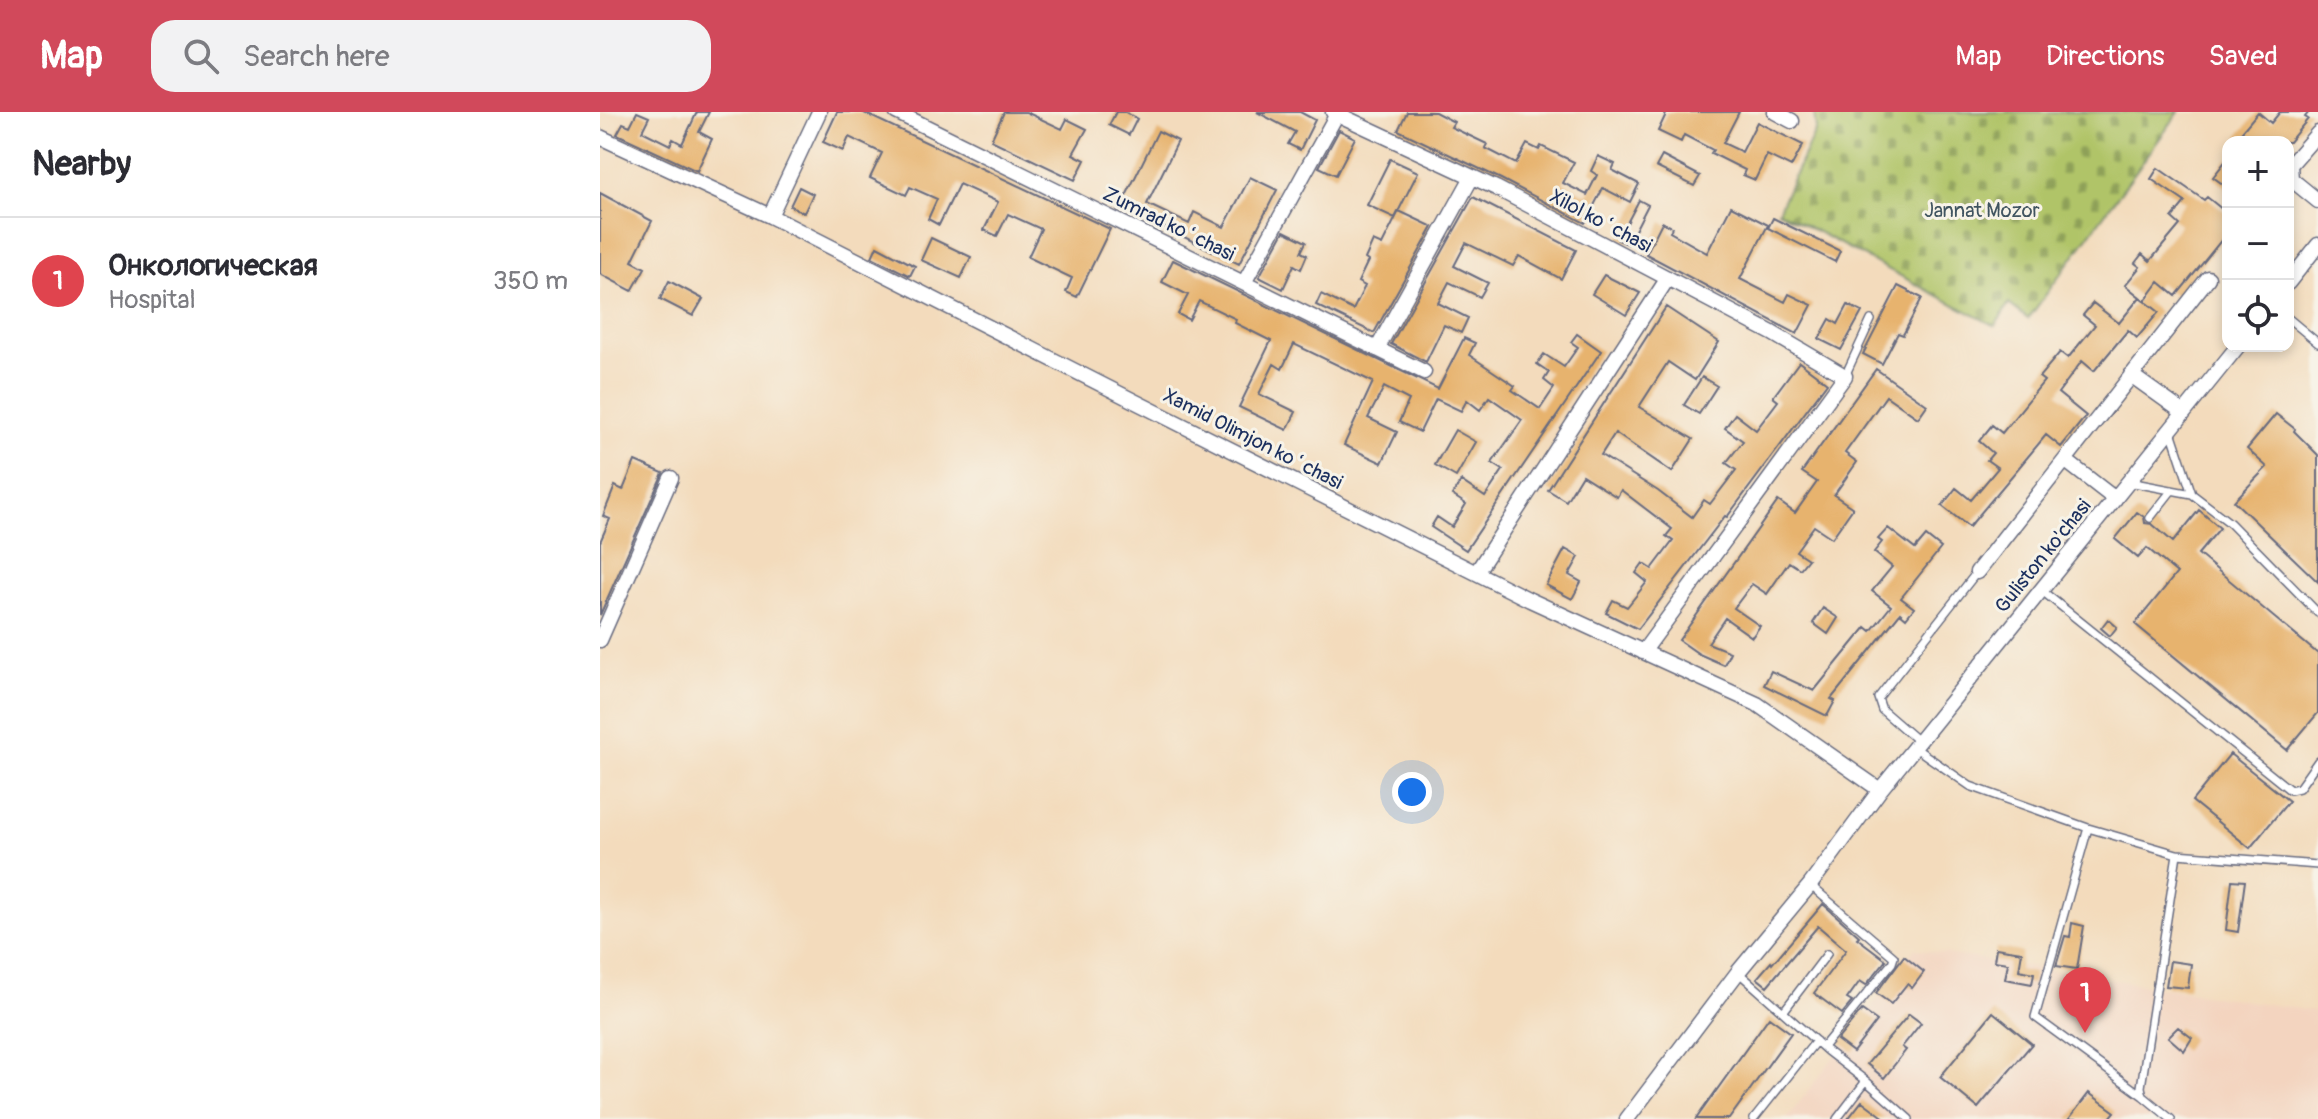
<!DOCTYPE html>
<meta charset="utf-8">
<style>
:root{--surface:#fff;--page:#f2f2f3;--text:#2b2b33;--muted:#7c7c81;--line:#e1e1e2;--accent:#d1495b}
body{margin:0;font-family:Pangolin,sans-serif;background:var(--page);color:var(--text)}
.controls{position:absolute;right:24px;top:24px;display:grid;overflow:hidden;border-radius:16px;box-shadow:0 4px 12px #0003}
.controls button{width:72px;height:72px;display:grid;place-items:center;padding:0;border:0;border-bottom:2px solid var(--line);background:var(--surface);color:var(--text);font:40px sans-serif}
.you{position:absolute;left:812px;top:680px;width:28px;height:28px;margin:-20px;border:6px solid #fff;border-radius:50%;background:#1a73e8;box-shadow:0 0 0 12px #1a73e833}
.badge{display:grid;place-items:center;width:52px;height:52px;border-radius:50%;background:var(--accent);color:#fff;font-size:26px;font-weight:700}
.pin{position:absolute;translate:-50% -66px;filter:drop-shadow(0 2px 4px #0008)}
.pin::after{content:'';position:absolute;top:42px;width:28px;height:24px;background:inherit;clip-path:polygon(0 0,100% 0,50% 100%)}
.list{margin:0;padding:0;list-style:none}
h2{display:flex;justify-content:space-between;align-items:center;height:104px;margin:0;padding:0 32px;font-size:34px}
h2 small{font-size:26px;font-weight:400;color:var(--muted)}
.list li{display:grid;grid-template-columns:52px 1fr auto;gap:24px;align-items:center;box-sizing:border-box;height:128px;padding:0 32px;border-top:2px solid var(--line)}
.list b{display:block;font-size:30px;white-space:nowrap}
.list p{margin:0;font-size:26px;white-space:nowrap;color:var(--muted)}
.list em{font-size:26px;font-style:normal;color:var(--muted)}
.icon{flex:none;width:44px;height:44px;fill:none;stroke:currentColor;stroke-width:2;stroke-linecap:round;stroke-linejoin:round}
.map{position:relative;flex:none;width:1718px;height:1007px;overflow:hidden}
header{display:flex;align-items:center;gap:48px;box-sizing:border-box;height:112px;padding:0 40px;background:var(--accent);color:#fff}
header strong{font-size:38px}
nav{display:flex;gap:44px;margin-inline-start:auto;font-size:28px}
.search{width:560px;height:72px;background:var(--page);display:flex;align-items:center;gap:20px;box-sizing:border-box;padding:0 28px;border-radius:24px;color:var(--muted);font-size:30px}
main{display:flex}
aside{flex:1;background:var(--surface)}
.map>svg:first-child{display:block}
</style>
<header>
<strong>Map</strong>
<div class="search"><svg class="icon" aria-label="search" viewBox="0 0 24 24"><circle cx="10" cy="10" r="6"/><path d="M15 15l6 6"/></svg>Search here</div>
<nav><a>Map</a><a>Directions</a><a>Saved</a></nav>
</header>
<main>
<aside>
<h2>Nearby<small></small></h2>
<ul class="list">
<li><span class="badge" style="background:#e0444e">1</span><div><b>Онкологическая</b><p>Hospital</p></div><em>350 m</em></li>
</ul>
</aside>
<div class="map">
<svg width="1718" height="1007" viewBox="0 0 1718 1007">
<defs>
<pattern id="cemetery-stones" width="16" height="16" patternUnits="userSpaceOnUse" patternTransform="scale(2)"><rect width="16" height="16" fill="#b0c468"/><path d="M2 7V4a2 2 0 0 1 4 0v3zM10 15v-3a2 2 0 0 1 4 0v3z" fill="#8ea059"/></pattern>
</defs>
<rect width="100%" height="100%" fill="#f7f3e8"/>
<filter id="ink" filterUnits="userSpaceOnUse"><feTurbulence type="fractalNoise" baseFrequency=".0125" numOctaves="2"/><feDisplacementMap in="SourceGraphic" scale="16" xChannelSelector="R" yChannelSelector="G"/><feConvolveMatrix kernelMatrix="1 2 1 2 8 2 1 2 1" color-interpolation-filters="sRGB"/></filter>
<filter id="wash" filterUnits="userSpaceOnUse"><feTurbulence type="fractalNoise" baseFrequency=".006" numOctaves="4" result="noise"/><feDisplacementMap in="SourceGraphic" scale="32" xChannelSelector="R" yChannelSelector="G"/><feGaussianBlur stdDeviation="1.8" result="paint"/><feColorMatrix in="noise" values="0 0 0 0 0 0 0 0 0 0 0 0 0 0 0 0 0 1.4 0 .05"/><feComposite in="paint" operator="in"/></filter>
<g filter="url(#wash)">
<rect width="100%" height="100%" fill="#f3dbbc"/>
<!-- built -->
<path fill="#f3d4bf" d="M 1315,837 L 1718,900 L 1718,1007 L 1187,1007 Z"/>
<!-- cemetery -->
<path fill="url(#cemetery-stones)" stroke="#667a63" stroke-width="2" d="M 1214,0 L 1579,0 L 1428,207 L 1409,192 L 1395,214 L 1178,99 L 1216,17 Z"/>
<g id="blocks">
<!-- building -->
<path fill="#e7b36e" d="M 37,0 L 49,5 L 42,19 L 70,33 L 73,27 L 82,32 L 97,0 L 109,0 L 99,20 L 112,27 L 97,59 L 17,22 L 23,11 L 30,14 Z
M 237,0 L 262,0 L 510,117 L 477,185 L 466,180 L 472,166 L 428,145 L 441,117 L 408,102 L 397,124 L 384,118 L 398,90 L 359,72 L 339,113 L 328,107 L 337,87 L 310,75 L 306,83 L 270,66 L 282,41 L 249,25 L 243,39 L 223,30 Z
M 404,0 L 426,0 L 462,17 L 467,7 L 487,17 L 473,42 L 485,48 L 475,68 L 391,28 Z
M 516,0 L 525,0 L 537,7 L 529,23 L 509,13 Z
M 657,0 L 700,0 L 715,8 L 700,38 L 688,32 L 695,20 Z
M 807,0 L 835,0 L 854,10 L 851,15 L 887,32 L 885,36 L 916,52 L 927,32 L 939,38 L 941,34 L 974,50 L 963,71 L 987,83 L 997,63 L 991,59 L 998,44 L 1015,52 L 1012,58 L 1039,72 L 1030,90 L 1003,76 L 985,111 L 901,67 L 798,18 Z
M 1067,0 L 1139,0 L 1123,31 L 1142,40 L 1157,10 L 1203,33 L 1191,55 L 1167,43 L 1155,68 L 1143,63 L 1145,58 L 1111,41 L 1113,38 L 1084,23 L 1081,30 L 1058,19 Z
M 1658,0 L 1671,11 L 1680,0 L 1709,0 L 1705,5 L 1708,7 L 1689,30 L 1645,30 L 1638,24 Z
M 739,18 L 755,26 L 736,63 L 719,55 Z
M 558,19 L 578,29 L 547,92 L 589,112 L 594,100 L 624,115 L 650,65 L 677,78 L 639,152 L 521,94 Z
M 1062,44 L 1100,64 L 1094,74 L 1056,55 Z
M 1628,46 L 1628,76 L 1613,65 Z
M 790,47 L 818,60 L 795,106 L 767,93 Z
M 1558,56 L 1604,88 L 1607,85 L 1628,102 L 1628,120 L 1576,184 L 1559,170 L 1545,189 L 1525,173 L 1540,155 L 1535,151 L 1542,142 L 1550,149 L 1580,113 L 1572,106 L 1585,90 L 1551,67 Z
M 199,75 L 213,82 L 204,101 L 190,94 Z
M 0,81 L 52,109 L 32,149 L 45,156 L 32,179 L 0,162 Z
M 873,85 L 976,138 L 961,167 L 919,144 L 913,154 L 866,131 L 854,154 L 888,171 L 880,185 L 849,170 L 838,191 L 868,206 L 861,221 L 844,213 L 826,250 L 791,232 Z
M 1039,88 L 1048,93 L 1028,132 L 1018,128 Z
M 1131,94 L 1168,113 L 1140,167 L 1185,190 L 1189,182 L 1212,193 L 1197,222 L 1046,142 L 1062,110 L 1072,115 L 1070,120 L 1107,141 Z
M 799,99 L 833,115 L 774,221 L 716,193 L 721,182 L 753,198 L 765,174 L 758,170 L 768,149 L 765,147 L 773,129 L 782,133 Z
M 1173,106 L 1240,139 L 1235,150 L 1168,116 Z
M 684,119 L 706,130 L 701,140 L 707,143 L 701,157 L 694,153 L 683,177 L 659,165 Z
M 331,126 L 371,145 L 361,166 L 321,148 Z
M 277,134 L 315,154 L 310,164 L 272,145 Z
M 573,148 L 838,277 L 864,226 L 875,231 L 869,243 L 915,274 L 912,278 L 940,297 L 954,276 L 944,268 L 949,260 L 937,252 L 944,242 L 964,255 L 978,235 L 971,230 L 977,222 L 1001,239 L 866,438 L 831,415 L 837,405 L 852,415 L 866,392 L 852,383 L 861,369 L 885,385 L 903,358 L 892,351 L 922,308 L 889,285 L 880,298 L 867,288 L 861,299 L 836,287 L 820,320 L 799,310 L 809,288 L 784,275 L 768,306 L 797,320 L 782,351 L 744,333 L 773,270 L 694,232 L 682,257 L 674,252 L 659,282 L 696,300 L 687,318 L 639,295 L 671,229 L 635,211 L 636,207 L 599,189 L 589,208 L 578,202 L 588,183 L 562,170 Z
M 1004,163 L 1040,181 L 1026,203 L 992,182 Z
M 69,169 L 103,187 L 93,204 L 60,187 Z
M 1298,174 L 1322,186 L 1303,223 L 1298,221 L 1282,252 L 1263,242 Z
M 1540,185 L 1559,200 L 1537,226 L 1528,218 L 1494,259 L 1482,249 L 1458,281 L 1486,304 L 1461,335 L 1446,323 L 1369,415 L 1342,394 L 1356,376 L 1371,388 L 1398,356 L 1387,348 L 1393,341 L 1379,329 L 1392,313 L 1402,321 L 1444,269 L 1439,265 L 1460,240 L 1468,246 L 1495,213 L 1483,203 L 1493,191 L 1519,211 Z
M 1248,193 L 1262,200 L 1241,238 L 1219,227 L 1230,207 L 1238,212 Z
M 1066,195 L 1119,230 L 1095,268 L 1068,250 L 1039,295 L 1093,327 L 1072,360 L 1015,321 L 1001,343 L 1058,379 L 1092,405 L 1104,388 L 1110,392 L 1136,358 L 1126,351 L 1143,329 L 1125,316 L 1135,302 L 1156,318 L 1178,289 L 1173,285 L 1199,250 L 1227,271 L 1127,405 L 1125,404 L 1038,517 L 1006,501 L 1013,488 L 1027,495 L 1047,470 L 1036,461 L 1043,451 L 1052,457 L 1073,429 L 1066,424 L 1072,417 L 1021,378 L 1017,385 L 982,363 L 966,389 L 948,378 Z
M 1276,257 L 1327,293 L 1318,306 L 1286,284 L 1245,341 L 1257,350 L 1234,383 L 1253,396 L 1232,426 L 1214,414 L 1196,439 L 1208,447 L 1200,457 L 1189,450 L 1167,482 L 1152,472 L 1134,496 L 1160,514 L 1152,525 L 1125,506 L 1108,531 L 1130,540 L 1124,553 L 1099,542 L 1079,528 L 1178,389 L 1195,401 L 1217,370 L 1202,360 Z
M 1102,265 L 1117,274 L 1099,302 L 1084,293 Z
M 1676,302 L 1695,317 L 1694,319 L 1718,343 L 1718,470 L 1634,389 L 1667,355 L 1647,337 Z
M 855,318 L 876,330 L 856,365 L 835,353 Z
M 35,349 L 63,361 L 0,503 L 0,430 L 10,407 L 3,404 L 15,374 L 23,378 Z
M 1599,398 L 1620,416 L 1598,442 L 1718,542 L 1718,601 L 1687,638 L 1535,512 L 1577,461 L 1547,436 L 1538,446 L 1515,427 L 1537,400 L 1544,405 L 1545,411 L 1552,412 L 1573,430 Z
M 1288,416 L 1315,437 L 1326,424 L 1341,436 L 1301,486 L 1314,496 L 1306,506 L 1300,501 L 1231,587 L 1235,589 L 1227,604 L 1164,573 L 1171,559 L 1214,579 L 1266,515 L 1271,519 L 1291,494 L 1272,479 L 1292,455 L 1274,440 L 1282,430 L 1278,427 Z
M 965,437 L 979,445 L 969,463 L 981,470 L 972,487 L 946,473 Z
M 1223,496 L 1238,506 L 1228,522 L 1213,511 Z
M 1508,507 L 1517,515 L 1510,524 L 1501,516 Z
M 1630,642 L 1689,689 L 1650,736 L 1592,689 Z
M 1632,768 L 1645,769 L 1638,820 L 1626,818 Z
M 1223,792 L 1259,824 L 1257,826 L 1286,848 L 1266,873 L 1260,869 L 1247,887 L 1252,890 L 1242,902 L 1214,881 L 1246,838 L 1218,814 L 1167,874 L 1157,866 L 1171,850 L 1172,852 Z
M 1472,811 L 1484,814 L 1477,857 L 1456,854 L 1465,824 L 1470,825 Z
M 1396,836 L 1422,840 L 1419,858 L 1434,861 L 1432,872 L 1405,867 L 1408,851 L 1394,849 Z
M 1304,844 L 1324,860 L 1312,876 L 1307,872 L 1291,892 L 1276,881 Z
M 1570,849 L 1591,852 L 1588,876 L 1566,874 Z
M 1262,898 L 1277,909 L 1253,940 L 1237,928 Z
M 1393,900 L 1432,932 L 1378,996 L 1340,965 Z
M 1309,902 L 1321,911 L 1302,935 L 1306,938 L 1284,966 L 1267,952 Z
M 1169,905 L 1191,921 L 1129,1007 L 1096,1007 Z
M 1578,915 L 1592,926 L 1584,939 L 1568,925 Z
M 1489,981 L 1515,1000 L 1509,1007 L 1469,1007 Z
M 1262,989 L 1286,1007 L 1248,1007 Z"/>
</g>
</g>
<g filter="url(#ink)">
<use href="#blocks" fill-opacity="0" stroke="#676b7f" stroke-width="2"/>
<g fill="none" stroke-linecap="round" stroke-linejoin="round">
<defs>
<path id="service" d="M 1688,206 L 1718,231
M 1245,264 L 1271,208
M 1571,319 L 1592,382
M 1529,370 L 1592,382 L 1630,411 L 1718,501
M 1550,406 L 1572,378
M 1441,478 L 1690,678 L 1699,676 L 1718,649
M 1319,630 L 1282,598 L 1278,586 L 1377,460
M 1314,635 L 1370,674 L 1488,716 L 1577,742 L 1718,753
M 1488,716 L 1435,905 L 1543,984
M 1210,773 L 1294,845 L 1292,851 L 1223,935
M 1138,860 L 1227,939 L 1266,969 L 1309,1007
M 1183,900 L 1227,842
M 1154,1007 L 1216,929
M 1237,1007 L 1266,969
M 1571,1007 L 1543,984 L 1541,975 L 1577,742"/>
<path id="minor" d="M 296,0 L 824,260
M 733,0 L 896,76 L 1172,221 L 1245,264 L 1043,540
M 1175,0 L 1192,9
M 1718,21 L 1690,53 L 1691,67 L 1718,89
M 0,25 L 170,104 L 532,288 L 930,488 L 1157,592 L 1280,678
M 170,104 L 219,0
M 644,171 L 737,2
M 1688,171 L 1718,133
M 777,237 L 872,65
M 1531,263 L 1584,301
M 1466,349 L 1515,387
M 1377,460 L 1608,166
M 876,461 L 1068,166
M 0,528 L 71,366
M 1027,1007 L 1138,860 L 1210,773 L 1280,678 L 1638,234"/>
</defs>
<!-- service casing -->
<use href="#service" stroke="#676b7f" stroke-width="10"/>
<!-- minor casing -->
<use href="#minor" stroke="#676b7f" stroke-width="17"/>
<!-- service -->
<use href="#service" stroke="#fff" stroke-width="7"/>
<!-- minor -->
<use href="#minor" stroke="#fff" stroke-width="14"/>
</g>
</g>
<g text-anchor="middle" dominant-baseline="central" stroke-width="6" stroke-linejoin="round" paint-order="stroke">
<!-- park labels -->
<g font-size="20" fill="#405460" stroke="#f7f3e8">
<text x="1382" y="98">Jannat Mozor</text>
</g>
<!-- street labels -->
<g font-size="20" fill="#1b2f5e" stroke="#f7f3e8">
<text transform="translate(1001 109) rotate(28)">Xilol koʻchasi</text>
<text transform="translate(569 112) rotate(26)">Zumrad koʻchasi</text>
<text transform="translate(653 327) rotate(27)">Xamid Olimjon koʻchasi</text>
<text transform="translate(1443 444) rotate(-51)">Guliston ko'chasi</text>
</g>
</g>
</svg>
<div class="controls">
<button>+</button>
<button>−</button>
<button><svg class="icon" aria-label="locate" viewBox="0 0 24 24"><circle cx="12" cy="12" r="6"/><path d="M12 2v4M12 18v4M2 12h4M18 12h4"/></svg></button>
</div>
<div class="you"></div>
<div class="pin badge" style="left:1485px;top:921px;background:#e0444e">1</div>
</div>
</main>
